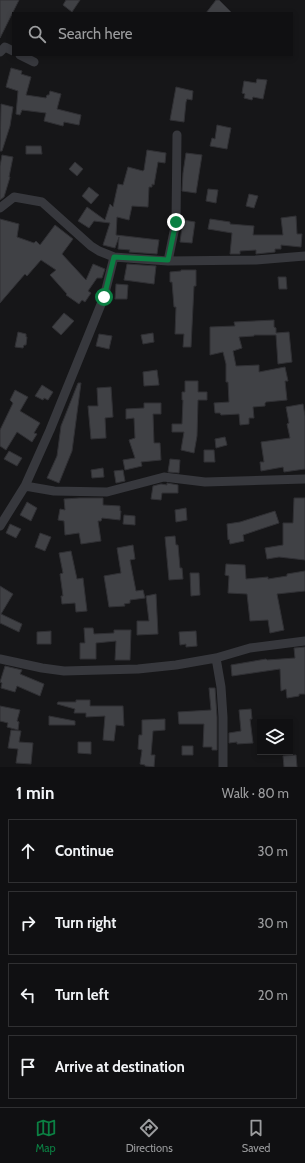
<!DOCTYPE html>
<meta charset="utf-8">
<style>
:root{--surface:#101012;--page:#19191b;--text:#f1f3f6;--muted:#9c9d9f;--line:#303032;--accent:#0b8043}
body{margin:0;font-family:Cabin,sans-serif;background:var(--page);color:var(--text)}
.controls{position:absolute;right:12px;bottom:12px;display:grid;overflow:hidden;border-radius:0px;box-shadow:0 2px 6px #0003}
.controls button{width:36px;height:36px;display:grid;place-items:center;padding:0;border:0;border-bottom:1px solid var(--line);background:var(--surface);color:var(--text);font:20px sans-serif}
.stop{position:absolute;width:12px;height:12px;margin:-9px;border:3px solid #0b8043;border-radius:50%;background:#fff}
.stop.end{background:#0b8043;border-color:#fff;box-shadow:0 1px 4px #0008}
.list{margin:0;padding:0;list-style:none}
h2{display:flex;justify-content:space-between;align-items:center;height:52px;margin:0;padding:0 16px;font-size:17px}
h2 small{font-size:13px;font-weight:400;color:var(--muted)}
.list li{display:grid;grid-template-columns:26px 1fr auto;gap:12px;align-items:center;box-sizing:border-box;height:64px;margin:0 8px 8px;padding:0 8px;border:1px solid var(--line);border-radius:0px}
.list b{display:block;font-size:15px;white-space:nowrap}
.list em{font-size:13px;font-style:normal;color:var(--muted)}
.icon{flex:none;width:22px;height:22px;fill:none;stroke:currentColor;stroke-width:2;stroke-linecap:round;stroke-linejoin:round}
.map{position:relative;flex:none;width:305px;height:767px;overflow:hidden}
.search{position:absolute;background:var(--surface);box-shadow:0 2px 6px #0003;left:12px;right:12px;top:12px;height:44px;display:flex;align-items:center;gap:10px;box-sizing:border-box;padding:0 14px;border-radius:0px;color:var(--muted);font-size:15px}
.sheet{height:340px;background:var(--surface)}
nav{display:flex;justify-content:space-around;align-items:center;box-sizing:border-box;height:56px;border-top:1px solid var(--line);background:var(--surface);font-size:11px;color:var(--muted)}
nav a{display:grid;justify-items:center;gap:2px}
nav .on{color:var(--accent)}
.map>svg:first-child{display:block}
</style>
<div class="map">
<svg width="305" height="767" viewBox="0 0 305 767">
<rect width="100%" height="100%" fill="#161618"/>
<!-- building -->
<path fill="#404145" stroke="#303034" d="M 0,0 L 19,0 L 0,38 Z
M 66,0 L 80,0 L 72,12 L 63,5 Z
M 216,0 L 219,0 L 232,13 L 206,13 Z
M 11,68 L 22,71 L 21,74 L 31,77 L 26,95 L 46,98 L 47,95 L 49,95 L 50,91 L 61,94 L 57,109 L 81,115 L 79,125 L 64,122 L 63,126 L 44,121 L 46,113 L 22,110 L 20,115 L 16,114 L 18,91 L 6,87 Z
M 257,79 L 267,80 L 263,99 L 253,97 L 252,100 L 244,98 L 245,94 L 242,93 L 244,81 L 256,83 Z
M 176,87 L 193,91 L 192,100 L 187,99 L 186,102 L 184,122 L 170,120 Z
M 1,104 L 13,107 L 10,126 L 2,151 L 0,151 Z
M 217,125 L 231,128 L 227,149 L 210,146 L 212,138 L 215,139 Z
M 26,146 L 41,146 L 42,154 L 26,154 Z
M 147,150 L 166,153 L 165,163 L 158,162 L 154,185 L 152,184 L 152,187 L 149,187 L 148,207 L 132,206 L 129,220 L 117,217 L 116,235 L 159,240 L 157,254 L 129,252 L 130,250 L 118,249 L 119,237 L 115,248 L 103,245 L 110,223 L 94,221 L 89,228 L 78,221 L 87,207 L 105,220 L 110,204 L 113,207 L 118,184 L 123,185 L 128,167 L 143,171 L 144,170 Z
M 186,153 L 202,155 L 196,193 L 182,191 L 183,173 Z
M 2,155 L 13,157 L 9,177 L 10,177 L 4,197 L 0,200 L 0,166 Z
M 75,162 L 83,169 L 77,176 L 69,169 Z
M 89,187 L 99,195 L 91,204 L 82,196 Z
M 208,189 L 218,190 L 216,203 L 206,201 Z
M 249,194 L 258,196 L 254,208 L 246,206 Z
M 296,216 L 297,234 L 302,234 L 301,247 L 281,245 L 281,249 L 275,249 L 275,252 L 256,254 L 256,250 L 240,251 L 240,254 L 230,254 L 232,233 L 208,229 L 210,219 L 230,222 L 230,224 L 254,226 L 253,235 L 283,235 L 281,218 Z
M 0,219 L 19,224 L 17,237 L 34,243 L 36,241 L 40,245 L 55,225 L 73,239 L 62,254 L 86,280 L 93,264 L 105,269 L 102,278 L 97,278 L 88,291 L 91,293 L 85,302 L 82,300 L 79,304 L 66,295 L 67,294 L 50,275 L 56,270 L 41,260 L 27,276 L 25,274 L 0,303 Z
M 183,220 L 195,222 L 192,243 L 180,242 Z
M 127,264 L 156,266 L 154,284 L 124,280 Z
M 181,270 L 196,270 L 196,286 L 194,286 L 191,347 L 183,347 L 184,334 L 175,334 L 176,307 L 174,307 L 172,282 L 170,282 L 170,272 L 181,271 Z
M 278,277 L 286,277 L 287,289 L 279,289 Z
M 116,284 L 128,285 L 127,299 L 115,299 Z
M 64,313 L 74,321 L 61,335 L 52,327 Z
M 274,320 L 274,327 L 276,328 L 276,333 L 289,332 L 292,362 L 278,364 L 276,335 L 254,335 L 254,336 L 239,337 L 242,348 L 233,351 L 236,366 L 259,365 L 259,372 L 285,367 L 288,381 L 285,381 L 287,400 L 266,402 L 265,403 L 265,406 L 253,407 L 254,418 L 249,418 L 249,424 L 240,425 L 239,414 L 221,415 L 220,413 L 215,413 L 214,403 L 229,402 L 228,382 L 226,382 L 226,364 L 223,352 L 210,355 L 210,327 L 235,326 L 234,322 Z
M 18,332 L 26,334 L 26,337 L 27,337 L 26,345 L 24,345 L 23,348 L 15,347 Z
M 153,333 L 154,342 L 143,344 L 141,335 Z
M 99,334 L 112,336 L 109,349 L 96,346 Z
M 157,370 L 159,385 L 144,386 L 143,372 Z
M 185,381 L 198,381 L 198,392 L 207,392 L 207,400 L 198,400 L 197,436 L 194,453 L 181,450 L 184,432 L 172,432 L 172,424 L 182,424 L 183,400 L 182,400 L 182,392 L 185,392 Z
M 78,383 L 81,383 L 72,451 L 59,483 L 47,478 L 57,456 L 61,426 Z
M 42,385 L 53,392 L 48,400 L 44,398 L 43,400 L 35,396 Z
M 111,387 L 113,417 L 105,418 L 106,438 L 91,439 L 88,406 L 98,406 L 97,388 Z
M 15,390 L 28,397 L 20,411 L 40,423 L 34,433 L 37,434 L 32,442 L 17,432 L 6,450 L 0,446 L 0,430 L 13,403 L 10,400 Z
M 144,403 L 161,403 L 161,414 L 153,414 L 154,443 L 160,443 L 161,460 L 141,462 L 142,466 L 125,470 L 123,460 L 135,458 L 129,440 L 135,438 L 134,418 L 126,419 L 126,409 L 144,408 Z
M 303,404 L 305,416 L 305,469 L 284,472 L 283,467 L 261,471 L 260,462 L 264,462 L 261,442 L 290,438 L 287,424 L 289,423 L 286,407 Z
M 225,437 L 227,445 L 216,448 L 215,439 Z
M 204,450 L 214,450 L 215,462 L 204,462 Z
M 9,451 L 22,458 L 17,466 L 4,459 Z
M 170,459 L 180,460 L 179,473 L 168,472 Z
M 103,468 L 104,477 L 92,478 L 91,470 Z
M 123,470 L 125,481 L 116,483 L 114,471 Z
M 167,483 L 178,485 L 178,493 L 162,493 L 161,500 L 151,499 L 153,486 L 161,484 L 167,485 Z
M 79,498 L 103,498 L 103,505 L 120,506 L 120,511 L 121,511 L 120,520 L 102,518 L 101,521 L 98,521 L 101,541 L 81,544 L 79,533 L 65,535 L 64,521 L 58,520 L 60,509 L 65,510 L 64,499 Z
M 294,498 L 305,498 L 305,560 L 279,557 L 267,559 L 265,548 L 283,545 L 283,523 L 293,523 Z
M 27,502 L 37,508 L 31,521 L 20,515 Z
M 186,508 L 187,520 L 176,522 L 175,510 Z
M 275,511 L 279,523 L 243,535 L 244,541 L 230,544 L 229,539 L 228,540 L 227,524 L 240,522 Z
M 124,515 L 135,516 L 135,525 L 123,524 Z
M 10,524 L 21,529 L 16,538 L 6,533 Z
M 40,533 L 51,537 L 45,551 L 35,547 Z
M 175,536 L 176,545 L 178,545 L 180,568 L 182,568 L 183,579 L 169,580 L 165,537 Z
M 133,545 L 135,559 L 130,560 L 136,591 L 143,590 L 145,598 L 130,600 L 130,603 L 124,604 L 125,606 L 109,607 L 104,576 L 121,573 L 117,548 Z
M 71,551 L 77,579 L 83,578 L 87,611 L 76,612 L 75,603 L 62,604 L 61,596 L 63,596 L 60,574 L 63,573 L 59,553 Z
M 226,564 L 245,565 L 246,579 L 268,577 L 268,579 L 287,576 L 287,574 L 305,571 L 305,591 L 277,594 L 284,630 L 270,633 L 268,620 L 250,621 L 247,594 L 228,593 L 229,576 L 225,575 Z
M 190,573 L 199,573 L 200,595 L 191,596 Z
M 0,586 L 13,594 L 1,614 L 22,624 L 19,632 L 0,623 Z
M 156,594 L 158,634 L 137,635 L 137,621 L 149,621 L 146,596 Z
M 84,628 L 93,628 L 94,634 L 114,633 L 114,630 L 131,630 L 130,660 L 115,660 L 116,641 L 96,643 L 96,659 L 80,659 L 80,643 L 85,643 Z
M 51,631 L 51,644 L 37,644 L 37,632 Z
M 196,631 L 197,646 L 186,647 L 186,644 L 180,645 L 179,632 Z
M 305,647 L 305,694 L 299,694 L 299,696 L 287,698 L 286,689 L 281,691 L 280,669 L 232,676 L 231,665 L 266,659 L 267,660 L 295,658 L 294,648 Z
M 5,666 L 22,670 L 20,674 L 44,684 L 40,696 L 17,686 L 15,692 L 1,688 L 2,683 L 0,682 Z
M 209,688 L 215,688 L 217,717 L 217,750 L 212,750 L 212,747 L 203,747 L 204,724 L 179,724 L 178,712 L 211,710 Z
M 76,700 L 90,700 L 90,706 L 123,706 L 124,726 L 116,725 L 114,741 L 103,740 L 105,716 L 86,717 L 86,713 L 74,713 L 75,709 L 57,704 L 58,702 L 76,702 Z
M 0,706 L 20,710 L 17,721 L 19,722 L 18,730 L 7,727 L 8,723 L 0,721 Z
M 251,709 L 252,719 L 250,719 L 253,743 L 237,744 L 237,742 L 229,743 L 229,733 L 241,731 L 239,710 Z
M 49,716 L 75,721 L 75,725 L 49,725 Z
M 165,719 L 165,730 L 153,731 L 151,755 L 155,755 L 154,767 L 145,766 L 145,765 L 140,764 L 142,750 L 138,749 L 139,735 L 142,735 L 142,720 Z
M 11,730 L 21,731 L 19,742 L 33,743 L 31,764 L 16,763 L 18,749 L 8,748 Z
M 78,742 L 91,742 L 91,754 L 78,753 Z
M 182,746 L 193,746 L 193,755 L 182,755 Z
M 296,755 L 297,767 L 284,767 L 283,756 Z"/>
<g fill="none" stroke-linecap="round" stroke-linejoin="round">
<!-- street -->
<path stroke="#37383d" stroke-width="9" d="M 0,52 L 5,47 L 13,51
M 20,55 L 34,62
M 0,208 L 14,197 L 42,202 L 91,246 L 99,251 L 114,257 L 168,261 L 256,260 L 305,256
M 168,261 L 176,222 L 177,135
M 25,486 L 54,491 L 107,492 L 164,477 L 205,482 L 305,479
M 0,526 L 25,486 L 50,430 L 104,297 L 114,257
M 216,658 L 221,687 L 223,717 L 223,767
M 0,659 L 42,668 L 64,671 L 138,669 L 176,665 L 216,658 L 250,648 L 305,641"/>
</g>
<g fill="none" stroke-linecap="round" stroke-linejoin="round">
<!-- route -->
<path stroke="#0b8043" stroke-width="5" d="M 104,297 L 114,257 L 168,260 L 176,222"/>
</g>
</svg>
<div class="controls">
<button><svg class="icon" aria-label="layers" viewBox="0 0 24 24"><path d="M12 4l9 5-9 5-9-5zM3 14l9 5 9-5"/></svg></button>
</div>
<div class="stop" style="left:104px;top:297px"></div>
<div class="stop end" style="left:176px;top:222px"></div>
<div class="search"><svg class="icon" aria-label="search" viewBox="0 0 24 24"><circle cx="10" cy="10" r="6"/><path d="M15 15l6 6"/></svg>Search here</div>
</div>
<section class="sheet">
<h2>1 min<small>Walk · 80 m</small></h2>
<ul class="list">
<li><svg class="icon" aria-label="ahead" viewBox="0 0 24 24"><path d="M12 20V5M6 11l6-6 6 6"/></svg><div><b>Continue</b></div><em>30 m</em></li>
<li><svg class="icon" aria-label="right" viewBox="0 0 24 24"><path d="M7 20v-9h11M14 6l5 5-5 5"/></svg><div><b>Turn right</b></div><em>30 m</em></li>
<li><svg class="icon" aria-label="left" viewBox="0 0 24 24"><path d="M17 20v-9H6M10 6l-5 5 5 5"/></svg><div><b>Turn left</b></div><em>20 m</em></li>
<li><svg class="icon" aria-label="arrive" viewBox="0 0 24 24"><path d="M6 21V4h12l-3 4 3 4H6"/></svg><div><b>Arrive at destination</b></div></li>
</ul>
</section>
<nav>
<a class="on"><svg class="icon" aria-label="map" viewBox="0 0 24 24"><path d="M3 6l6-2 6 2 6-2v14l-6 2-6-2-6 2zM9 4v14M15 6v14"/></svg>Map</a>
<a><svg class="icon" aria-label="directions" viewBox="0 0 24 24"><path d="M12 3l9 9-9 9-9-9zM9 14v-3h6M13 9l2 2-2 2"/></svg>Directions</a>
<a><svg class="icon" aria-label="saved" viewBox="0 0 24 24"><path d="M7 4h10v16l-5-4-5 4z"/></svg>Saved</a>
</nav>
